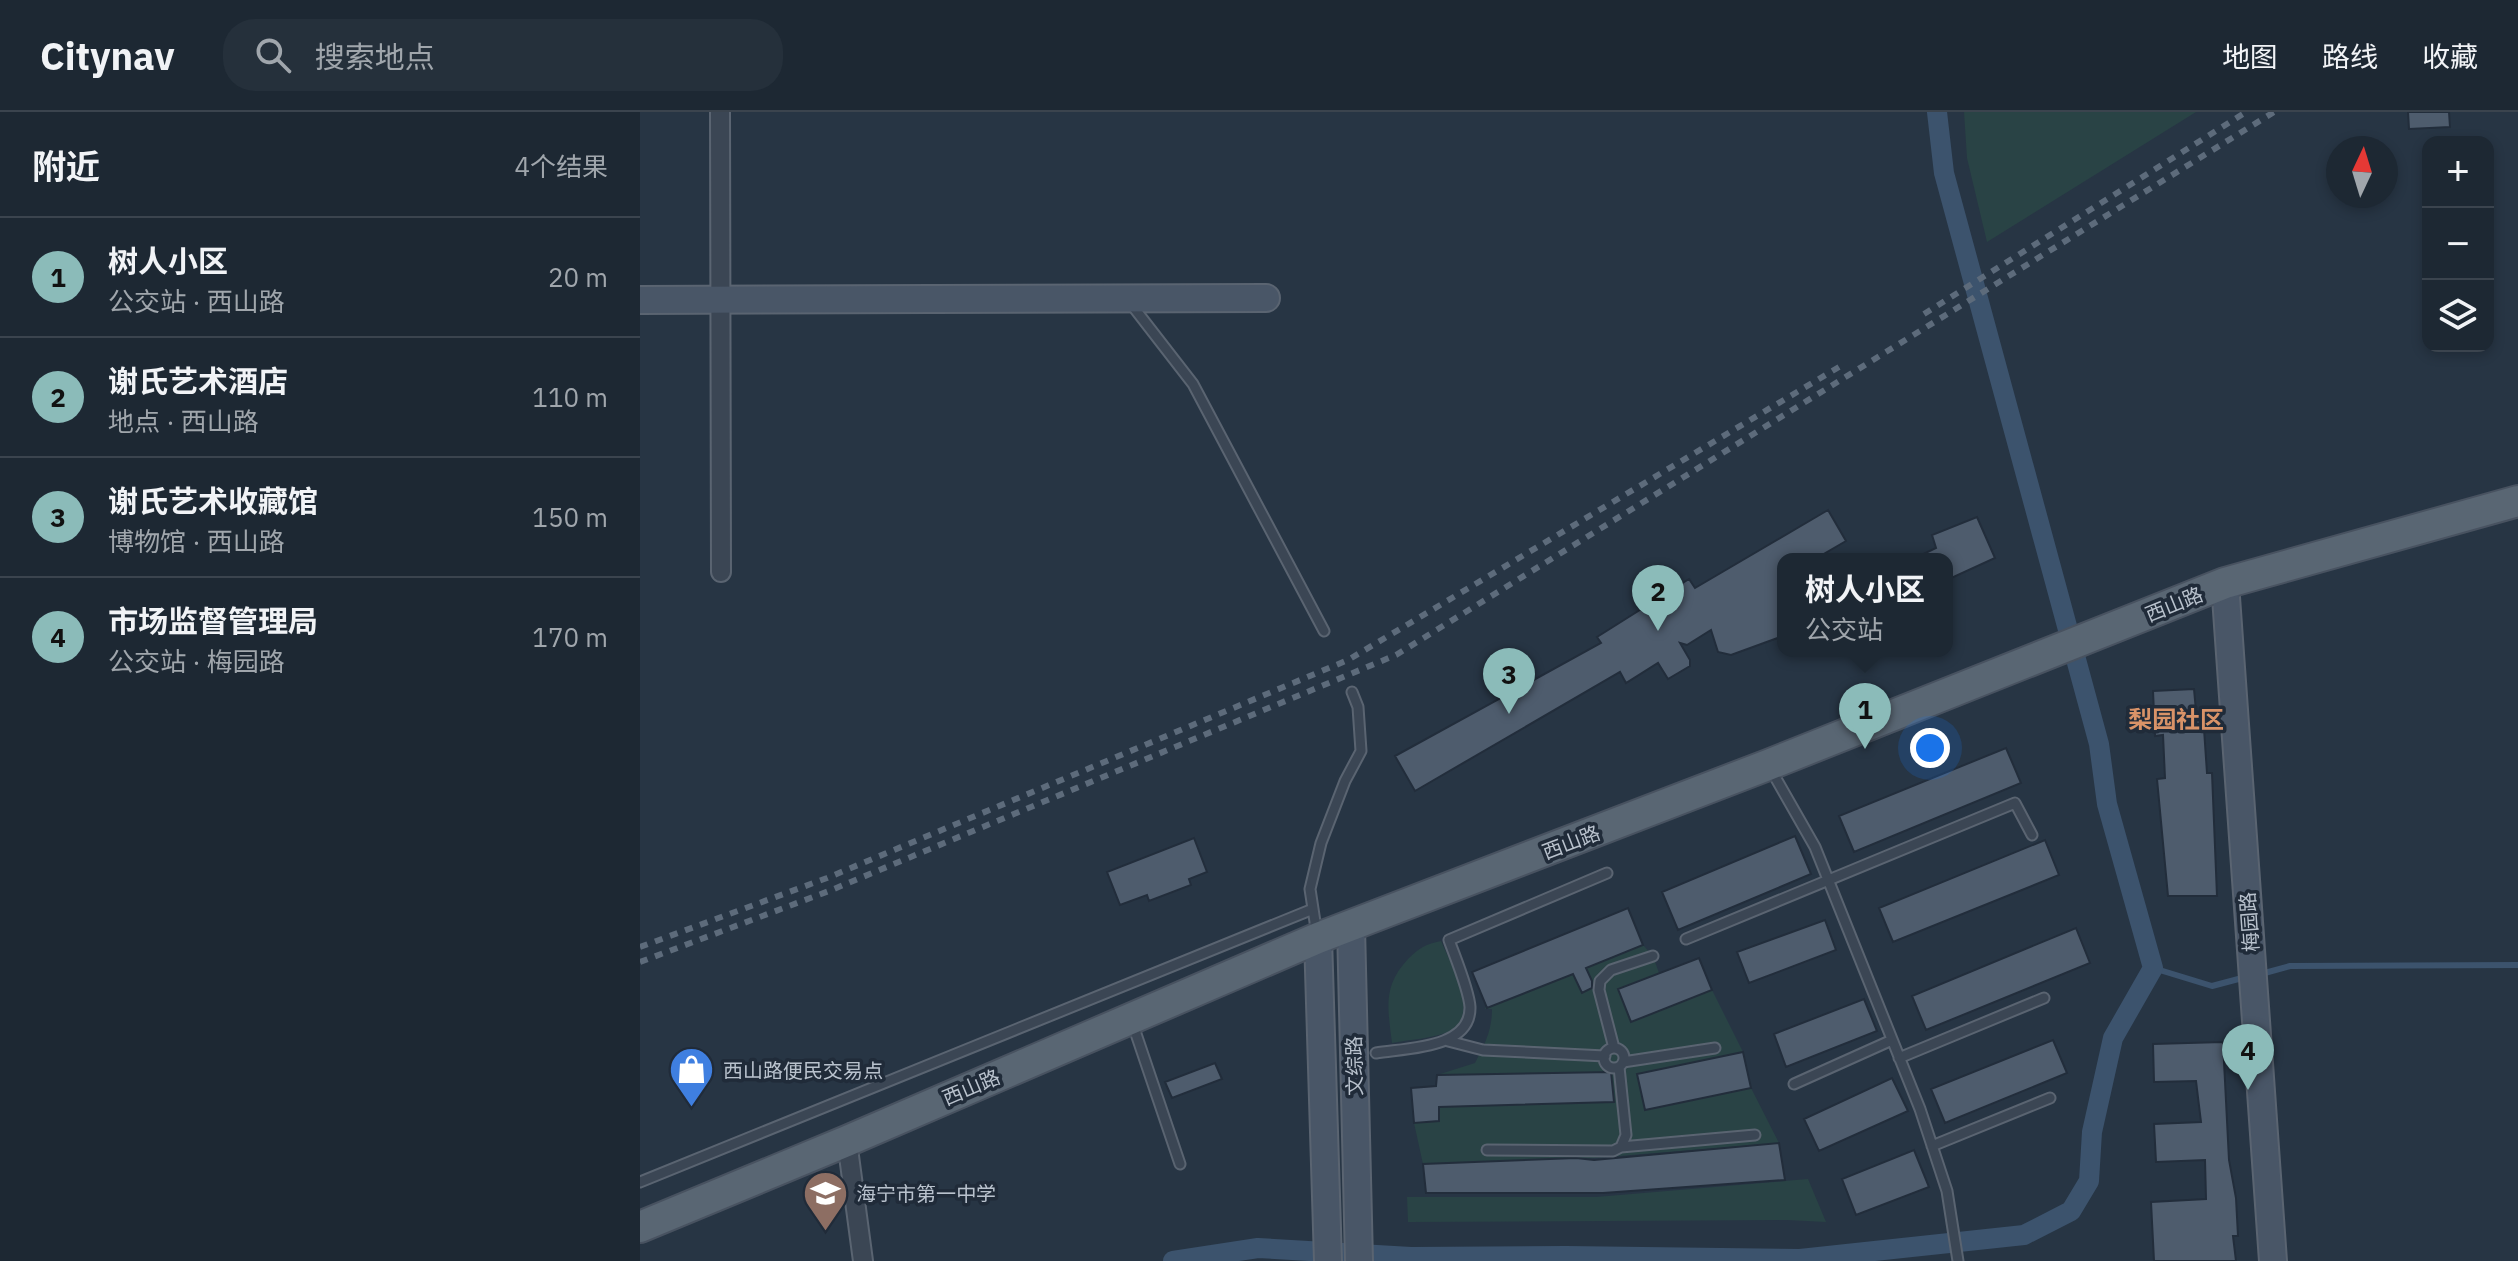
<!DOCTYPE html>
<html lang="zh">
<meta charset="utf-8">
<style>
:root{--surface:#1d2833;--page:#25303b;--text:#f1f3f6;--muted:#a0a6ac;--line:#3b444e;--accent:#8bbbb9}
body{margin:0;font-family:"IBM Plex Sans","Noto Sans SC",sans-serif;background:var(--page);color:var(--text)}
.controls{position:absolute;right:24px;top:24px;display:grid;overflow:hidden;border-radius:16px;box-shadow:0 4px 12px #0003}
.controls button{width:72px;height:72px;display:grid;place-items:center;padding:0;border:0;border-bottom:2px solid var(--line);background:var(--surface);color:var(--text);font:40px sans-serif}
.compass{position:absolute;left:1686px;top:24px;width:72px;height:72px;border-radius:50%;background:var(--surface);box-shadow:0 4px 12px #0003;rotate:4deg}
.you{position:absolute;left:1290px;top:636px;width:28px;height:28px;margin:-20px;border:6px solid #fff;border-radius:50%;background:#1a73e8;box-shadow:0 0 0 12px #1a73e833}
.badge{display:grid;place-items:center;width:52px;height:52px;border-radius:50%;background:var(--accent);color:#111;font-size:26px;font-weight:700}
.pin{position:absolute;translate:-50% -66px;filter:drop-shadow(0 2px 4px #0008)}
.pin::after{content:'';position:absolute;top:42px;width:28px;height:24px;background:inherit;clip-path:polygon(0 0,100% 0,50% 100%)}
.popup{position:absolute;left:1137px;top:441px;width:176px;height:104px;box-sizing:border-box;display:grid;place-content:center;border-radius:16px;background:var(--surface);filter:drop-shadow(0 2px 6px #0005);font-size:26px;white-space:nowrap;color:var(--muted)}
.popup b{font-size:30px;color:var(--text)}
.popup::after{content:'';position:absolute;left:50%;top:100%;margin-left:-16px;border:16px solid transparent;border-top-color:var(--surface)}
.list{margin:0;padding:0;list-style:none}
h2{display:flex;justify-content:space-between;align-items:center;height:104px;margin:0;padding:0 32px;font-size:34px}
h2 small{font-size:26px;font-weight:400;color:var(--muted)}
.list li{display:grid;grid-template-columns:52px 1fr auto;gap:24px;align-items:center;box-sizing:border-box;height:120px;padding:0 32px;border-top:2px solid var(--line)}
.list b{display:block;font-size:30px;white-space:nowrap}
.list p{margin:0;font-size:26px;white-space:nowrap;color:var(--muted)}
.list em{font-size:26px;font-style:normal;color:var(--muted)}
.icon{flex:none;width:44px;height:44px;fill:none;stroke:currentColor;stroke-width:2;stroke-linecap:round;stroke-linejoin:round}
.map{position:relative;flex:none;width:1878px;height:1149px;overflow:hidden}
header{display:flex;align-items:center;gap:48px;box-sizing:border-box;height:112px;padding:0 40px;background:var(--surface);border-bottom:2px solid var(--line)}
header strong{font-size:38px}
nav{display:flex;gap:44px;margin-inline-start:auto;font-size:28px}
.search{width:560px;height:72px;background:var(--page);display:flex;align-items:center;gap:20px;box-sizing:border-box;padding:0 28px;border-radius:32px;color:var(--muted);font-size:30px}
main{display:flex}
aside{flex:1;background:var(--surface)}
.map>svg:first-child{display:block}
</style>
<header>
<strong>Citynav</strong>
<div class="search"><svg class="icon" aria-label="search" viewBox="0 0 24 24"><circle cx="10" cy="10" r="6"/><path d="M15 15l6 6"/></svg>搜索地点</div>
<nav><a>地图</a><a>路线</a><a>收藏</a></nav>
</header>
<main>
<aside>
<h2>附近<small>4个结果</small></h2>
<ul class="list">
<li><span class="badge">1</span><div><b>树人小区</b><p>公交站 · 西山路</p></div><em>20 m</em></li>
<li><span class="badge">2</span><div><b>谢氏艺术酒店</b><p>地点 · 西山路</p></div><em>110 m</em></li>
<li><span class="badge">3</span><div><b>谢氏艺术收藏馆</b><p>博物馆 · 西山路</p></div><em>150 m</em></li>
<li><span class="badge">4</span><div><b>市场监督管理局</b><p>公交站 · 梅园路</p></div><em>170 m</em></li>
</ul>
</aside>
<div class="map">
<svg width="1878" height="1149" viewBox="0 0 1878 1149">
<rect width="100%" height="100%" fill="#273544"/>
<!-- green -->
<path fill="#294345" d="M 1324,0 L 1556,0 L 1347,130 L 1327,46 Z
M 988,796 L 1003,833 L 1013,844 L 1019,861 L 1059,846 L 1072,878 L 1103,940 L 1111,976 L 1139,1031 L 954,1046 L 783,1052 L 774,1011 L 799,1009 L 797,963 L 835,951 C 845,932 852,918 852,897 L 845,897 L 846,894 L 832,860 Z
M 801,829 C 811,853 842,904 808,920 C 794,926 768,928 752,931 C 748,897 742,875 768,847 C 779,836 786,832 801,829 Z
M 1168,1067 L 1186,1110 L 1147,1108 L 768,1110 L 767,1085 L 956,1085 Z"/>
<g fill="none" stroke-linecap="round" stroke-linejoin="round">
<!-- stream -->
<path stroke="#3c536d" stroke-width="6" d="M 1513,856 L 1572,874 L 1606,865
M 1621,862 L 1650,854 L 1878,853"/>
<!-- canal -->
<path stroke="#3c536d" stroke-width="20" d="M 533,1149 L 618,1136 L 771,1145 L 926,1144 L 1160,1147 L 1384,1123 L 1431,1099 L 1449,1069 L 1452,1020 L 1473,926 L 1513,856 L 1467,692 L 1459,632 L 1304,61 L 1297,0"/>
</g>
<!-- building -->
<path fill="#4e5c6d" stroke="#222d3b" stroke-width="2" d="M 1768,0 L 1809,0 L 1810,15 L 1769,17 Z
M 1188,398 L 1206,429 L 1175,447 L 1143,447 L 1143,524 L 1091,543 L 1078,540 L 1071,518 L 1047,533 L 1040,531 L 1050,548 L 1050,554 L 1028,567 L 1018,551 L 986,571 L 980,560 L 775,679 L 755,644 L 961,531 L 957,525 L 1049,467 L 1055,476 Z
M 1337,405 L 1355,446 L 1307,468 L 1307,447 L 1273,447 L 1296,436 L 1292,423 Z
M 1554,577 L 1556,599 L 1563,602 L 1567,661 L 1572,661 L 1577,784 L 1528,784 L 1517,667 L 1525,666 L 1523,623 L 1515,624 L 1513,579 Z
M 1366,636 L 1381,671 L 1214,740 L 1199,704 Z
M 1155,724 L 1171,762 L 1038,818 L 1022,780 Z
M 554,726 L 567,760 L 549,767 L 551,773 L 509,789 L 507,783 L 480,793 L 467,760 Z
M 1405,728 L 1419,763 L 1253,830 L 1239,796 Z
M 988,796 L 1003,833 L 946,856 L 952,869 L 952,876 L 942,881 L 933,862 L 847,896 L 832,860 Z
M 1185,808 L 1196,838 L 1109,871 L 1097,840 Z
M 1436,816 L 1450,851 L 1286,918 L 1272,884 Z
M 1059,846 L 1072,878 L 991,910 L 978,877 Z
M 1224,887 L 1237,919 L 1146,955 L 1134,922 Z
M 1413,928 L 1427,961 L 1305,1011 L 1291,977 Z
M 1583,930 L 1589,1048 L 1596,1086 L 1598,1124 L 1593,1124 L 1596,1149 L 1514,1149 L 1511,1090 L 1566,1087 L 1565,1048 L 1516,1050 L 1514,1012 L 1561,1010 L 1556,969 L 1514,970 L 1513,932 Z
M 1103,940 L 1111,976 L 1005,998 L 997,962 Z
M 575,951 L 582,967 L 532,986 L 525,970 Z
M 971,960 L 974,990 L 799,995 L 799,1009 L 774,1011 L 771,976 L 796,974 L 797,963 Z
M 1252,966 L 1268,999 L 1179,1039 L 1164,1007 Z
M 1139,1031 L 1145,1068 L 963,1081 L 786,1081 L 783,1052 L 936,1046 L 954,1048 Z
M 1274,1038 L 1289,1075 L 1216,1103 L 1202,1067 Z"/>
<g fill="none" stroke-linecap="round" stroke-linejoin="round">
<defs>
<path id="lane" d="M 491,192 L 553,272 L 684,519
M 1130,656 L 1175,735 L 1280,997 L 1307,1079 L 1318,1149
M 677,823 L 670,777 L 681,731 L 705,669 L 721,639 L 718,595 L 712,580
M 1046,827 L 1375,691 L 1392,723
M 492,910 L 540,1052
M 808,929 L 843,938 L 965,944
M 974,936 L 959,878 L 960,869 L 971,858 L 1013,844
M964 946a10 10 0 1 1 20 0a10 10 0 1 1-20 0Z
M 736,941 C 766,936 831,937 830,895 C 829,878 815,845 809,828 L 967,761
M 1259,946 L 1404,886
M 983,950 L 1075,936
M 1154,972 L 1252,928
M 1292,1034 L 1410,986
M 981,1035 L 1115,1023
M 847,1038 L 973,1039 L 981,1035 L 986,1023 L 979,955
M 0,1070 L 673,797"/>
<path id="street" d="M 80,0 L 81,460
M 207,1029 L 223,1149"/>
<path id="secondary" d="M 0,188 L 626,186
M 1585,471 L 1633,1149
M 711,815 L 719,1149
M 678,826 L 688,1149"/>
<path id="primary" d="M 0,1115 L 207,1029 L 678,826 L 1128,653 L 1585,471 L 1878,389"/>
</defs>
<!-- lane casing -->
<use href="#lane" stroke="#5a6471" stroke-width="13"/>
<!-- street casing -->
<use href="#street" stroke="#5a6471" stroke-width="22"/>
<!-- secondary casing -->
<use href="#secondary" stroke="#5a6471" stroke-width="30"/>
<!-- primary casing -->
<use href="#primary" stroke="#485260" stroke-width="34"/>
<!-- lane -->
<use href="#lane" stroke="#3b4654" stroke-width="9"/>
<!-- street -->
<use href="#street" stroke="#3b4654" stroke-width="18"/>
<!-- secondary -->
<use href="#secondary" stroke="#495667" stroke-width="26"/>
<!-- primary -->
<use href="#primary" stroke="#596673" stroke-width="30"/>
<!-- rail -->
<path stroke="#5d6b7b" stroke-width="6" stroke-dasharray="8 8" stroke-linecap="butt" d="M 1284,202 L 1606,0
M 0,835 L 187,766 L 708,548 L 1199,255
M 0,850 L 189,779 L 756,543 L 1634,0"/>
</g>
<!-- icons -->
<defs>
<symbol id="shop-pin" viewBox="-11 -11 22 30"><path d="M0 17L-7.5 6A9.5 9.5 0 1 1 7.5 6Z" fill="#3f7fe0" stroke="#202b39"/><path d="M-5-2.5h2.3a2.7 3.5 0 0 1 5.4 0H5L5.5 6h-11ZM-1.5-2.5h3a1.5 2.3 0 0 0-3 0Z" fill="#fff"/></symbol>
<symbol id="school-pin" viewBox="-11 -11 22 30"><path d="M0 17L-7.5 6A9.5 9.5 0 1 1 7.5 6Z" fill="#8d6e63" stroke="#202b39"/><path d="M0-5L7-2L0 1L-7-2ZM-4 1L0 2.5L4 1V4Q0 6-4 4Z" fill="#fff"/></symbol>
</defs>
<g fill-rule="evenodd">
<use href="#shop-pin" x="26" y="932" width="51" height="69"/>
<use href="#school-pin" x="160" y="1056" width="51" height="69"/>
</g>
<g text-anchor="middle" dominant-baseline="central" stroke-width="7" stroke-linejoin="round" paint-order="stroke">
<!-- street labels -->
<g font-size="20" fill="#b9c2cd" stroke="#202b39">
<text transform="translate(1534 492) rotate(-22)">西山路</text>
<text transform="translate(931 730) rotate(-21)">西山路</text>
<text transform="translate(1609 810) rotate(-94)">梅园路</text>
<text transform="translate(714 954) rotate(-91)">文综路</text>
<text transform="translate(331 975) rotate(-23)">西山路</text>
</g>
<!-- poi labels -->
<g font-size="20" fill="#b9c2cd" stroke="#202b39" text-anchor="start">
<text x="83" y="958">西山路便民交易点</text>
<text x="216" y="1081">海宁市第一中学</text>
</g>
<!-- quarter labels -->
<g font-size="24" font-weight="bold" fill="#d99368" stroke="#202b39">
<text x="1536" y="607">梨园社区</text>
</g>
</g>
</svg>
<div class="controls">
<button>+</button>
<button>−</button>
<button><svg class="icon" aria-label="layers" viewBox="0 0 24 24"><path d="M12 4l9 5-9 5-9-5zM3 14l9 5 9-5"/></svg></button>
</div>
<svg class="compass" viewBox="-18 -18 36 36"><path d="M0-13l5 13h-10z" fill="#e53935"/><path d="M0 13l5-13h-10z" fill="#a0a6ac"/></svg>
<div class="you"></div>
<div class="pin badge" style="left:1225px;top:637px">1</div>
<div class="popup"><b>树人小区</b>公交站</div>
<div class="pin badge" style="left:1018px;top:519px">2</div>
<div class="pin badge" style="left:869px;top:602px">3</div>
<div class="pin badge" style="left:1608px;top:978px">4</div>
</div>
</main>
